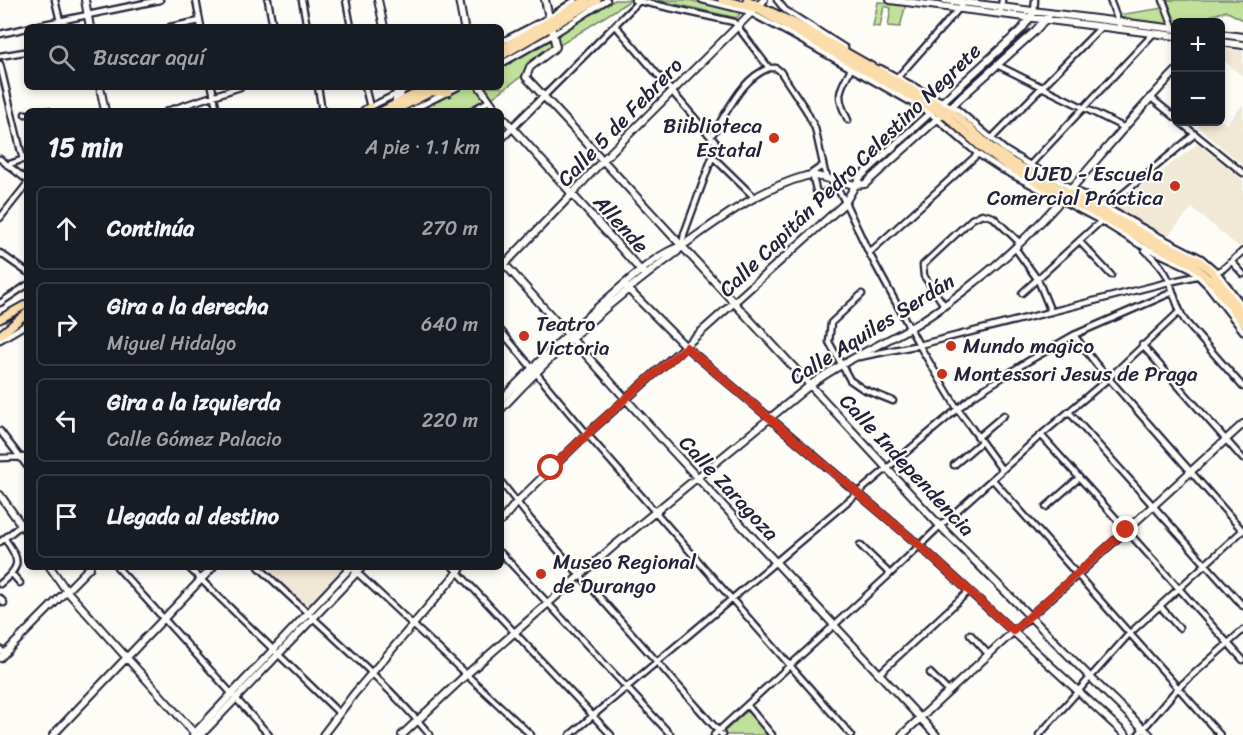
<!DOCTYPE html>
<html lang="es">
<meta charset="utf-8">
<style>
:root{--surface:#171b24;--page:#20242c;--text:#f1f3f6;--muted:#9ea1a6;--line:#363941}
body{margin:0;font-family:Sriracha,sans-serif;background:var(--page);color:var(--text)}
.controls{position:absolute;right:18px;top:18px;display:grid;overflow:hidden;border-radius:9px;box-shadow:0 3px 9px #0003}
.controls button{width:54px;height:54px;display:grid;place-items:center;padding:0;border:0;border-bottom:2px solid var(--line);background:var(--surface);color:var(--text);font:30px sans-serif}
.stop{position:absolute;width:18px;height:18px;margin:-14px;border:4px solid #c8321e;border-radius:50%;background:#fff}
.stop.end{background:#c8321e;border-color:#fff;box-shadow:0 2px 6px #0008}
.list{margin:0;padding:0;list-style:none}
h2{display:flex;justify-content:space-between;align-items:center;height:78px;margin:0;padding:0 24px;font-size:26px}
h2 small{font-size:20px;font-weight:400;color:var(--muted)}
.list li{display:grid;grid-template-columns:39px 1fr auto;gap:18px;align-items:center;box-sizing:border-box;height:84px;margin:0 12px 12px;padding:0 12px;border:2px solid var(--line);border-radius:9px}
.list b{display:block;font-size:22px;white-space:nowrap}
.list p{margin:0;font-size:20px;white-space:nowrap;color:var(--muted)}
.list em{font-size:20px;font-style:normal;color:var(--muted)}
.icon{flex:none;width:33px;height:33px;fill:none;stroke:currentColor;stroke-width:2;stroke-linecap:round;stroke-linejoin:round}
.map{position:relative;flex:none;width:1243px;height:735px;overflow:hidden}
.search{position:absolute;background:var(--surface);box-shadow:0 3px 9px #0003;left:24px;top:24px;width:480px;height:66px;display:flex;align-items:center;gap:15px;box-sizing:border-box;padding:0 21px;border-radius:9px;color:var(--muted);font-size:22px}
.panel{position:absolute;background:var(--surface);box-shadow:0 3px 9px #0003;left:24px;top:108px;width:480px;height:462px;border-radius:9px}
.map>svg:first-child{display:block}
</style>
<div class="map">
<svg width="1243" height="735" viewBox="0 0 1243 735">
<rect width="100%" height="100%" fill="#fdfcf7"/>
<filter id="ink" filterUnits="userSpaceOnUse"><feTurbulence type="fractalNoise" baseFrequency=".0167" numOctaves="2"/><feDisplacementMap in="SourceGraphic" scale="12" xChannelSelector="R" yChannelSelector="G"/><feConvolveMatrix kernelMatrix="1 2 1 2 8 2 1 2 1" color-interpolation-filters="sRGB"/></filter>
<g filter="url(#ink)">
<!-- built -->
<path fill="#f1e8d6" d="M 1221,49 L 1243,51 L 1243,77 L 1221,58 Z
M 1243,104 L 1243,165 L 1198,127 L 1202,122 L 1220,122 L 1221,120 L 1226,124 Z
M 1198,144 L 1243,180 L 1243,243 L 1239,247 L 1192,208 L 1166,238 L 1114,207 Z
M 266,567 L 346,567 L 308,608 Z"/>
<!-- green -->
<path fill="#c1e19a" stroke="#72826a" stroke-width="1.5" d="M 615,0 L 629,0 L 628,2 L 530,64 L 525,69 L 522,76 L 489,100 L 469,111 L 412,111 L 457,87 L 501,87 L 501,64 L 552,37 Z
M 658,0 L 688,0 L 741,12 L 737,18 Z
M 1167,0 L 1243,0 L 1243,20 L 1226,11 L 1203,18 L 1175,20 Z
M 878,2 L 906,4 L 900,27 L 888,26 L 891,8 L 884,6 L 880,27 L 873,26 Z
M 1163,8 L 1169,25 L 1121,21 L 1118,15 Z
M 1030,29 L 1031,31 L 954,102 L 951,100 L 950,98 Z
M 747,711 L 769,735 L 726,735 L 724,732 Z"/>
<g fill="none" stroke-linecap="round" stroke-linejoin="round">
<defs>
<path id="street" d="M 55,0 L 60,21
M 196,0 L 201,27
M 268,0 L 273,27
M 302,0 L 307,27
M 346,0 L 351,27
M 634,0 L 734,22 L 769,68
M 702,0 L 747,11 L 792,35 L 930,113 L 978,154 L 1001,169 L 1101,221 L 1140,245 L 1190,268 L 1209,287 L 1243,331
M 777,0 L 785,10 L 845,48
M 1110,0 L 1121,29
M 1163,0 L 1174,29
M 1034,12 L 1035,0
M 1000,14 L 1002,0
M 615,25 L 717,144 L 684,234 L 682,246
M 30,27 L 160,0
M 170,27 L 200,21
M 0,34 L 27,28
M 501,42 L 550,17 L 575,0
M 0,56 L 24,52
M 0,64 L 23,160
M 501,64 L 554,34 L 607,0
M 997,65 L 1123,127
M 769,68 L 776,68 L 780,71 L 806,110 L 815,128 L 825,173 L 842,196 L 869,253 L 919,345 L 957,408 L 1002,470
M 880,68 L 958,110 L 1005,150 L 1030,165 L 1152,233 L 1201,258 L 1217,272 L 1243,306
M 898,77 L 964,3
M 212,87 L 217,111
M 318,87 L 322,111
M 365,87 L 370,107
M 544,96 L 639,1
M 1150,97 L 1176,118
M 368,108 L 411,87
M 44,111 L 48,111
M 167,111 L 240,87
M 410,111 L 458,87
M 471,111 L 489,101
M 25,114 L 27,114
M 848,120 C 836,97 838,91 851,69
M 1180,122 L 1243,173
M 711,136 C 728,113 740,79 769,68
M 991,139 L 1102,26
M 713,157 L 754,197
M 0,159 L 27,180
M 7,165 L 27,158
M 1030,165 L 1154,33
M 822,166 L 812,173 L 817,194 L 820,195 L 835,187
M 1107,207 L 1195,134
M 0,218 L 27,184
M 1080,242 L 1111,275
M 1015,248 L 1038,280 L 1051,312
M 1145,250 C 1155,259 1164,268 1169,280 C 1174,294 1177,308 1185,321 L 1243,387
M 0,253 L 27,272
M 869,253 L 978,154
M 1232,262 L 1243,274
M 1215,272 L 1223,269 L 1243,251
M 1022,293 L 1101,221
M 862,294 L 831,323 L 829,342 L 850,380 L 863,389 L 893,401
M 0,303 L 27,285
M 944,305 L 924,276 L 923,265 L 972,219 L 982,214 L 993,217 L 1020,243
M 501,331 L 587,434 L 851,735
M 1074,335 L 1096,364 L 1243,531
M 0,340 L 27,324
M 1142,345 L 1243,459
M 859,357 L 919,345 L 1169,282 L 1201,275
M 1069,412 L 1243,606
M 0,431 L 27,466
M 1041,435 L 1243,660
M 978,437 L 1004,415
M 0,458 L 27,457
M 954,465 L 981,442
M 993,480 L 1220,735
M 501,482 L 531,520 L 722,735
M 1046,507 L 1079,478
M 0,542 L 21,525
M 860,545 L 890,574
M 501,553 L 671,735
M 117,567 L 269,735
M 188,567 L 339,713
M 259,567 C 316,623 379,674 430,735
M 351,567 L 531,735
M 453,567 L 611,735
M 12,574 L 20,583
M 0,584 C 22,566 20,560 5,539
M 0,598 L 4,603
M 1160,606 L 1179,628
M 970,634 L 989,655
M 0,649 L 4,654
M 880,673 L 969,591
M 930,673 L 949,692
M 747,705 L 772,735
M 570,735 L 973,396 L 1025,363 L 1074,335 L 1173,292
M 714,735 L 890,574 L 940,526 L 1041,435 L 1109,378 L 1179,312
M 1039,735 L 1129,634 L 1243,530
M 1138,735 L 1178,688 L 1243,630"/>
<path id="secondary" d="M 85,0 L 90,27
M 378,0 L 384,27
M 459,0 L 464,27
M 545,0 L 556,47 L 530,67 L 526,77 L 940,526 L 1090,677 L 1150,735
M 890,0 L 1176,36
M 945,0 L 1176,29
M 1220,34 L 1243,37
M 1220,42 L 1243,45
M 100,87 L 105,111
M 480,87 L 497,111
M 400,102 L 401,87
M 395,107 L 397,93 L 396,87
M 501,115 L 643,273
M 501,139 L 544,96
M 501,260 L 668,446 L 936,735
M 501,268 L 572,194 L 603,160 L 764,0
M 624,285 L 686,347 L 920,546 L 1126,735
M 501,400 C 537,362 575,327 614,293 C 632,278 659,252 682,246
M 501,409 C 555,351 613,298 677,252 L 682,246 C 722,218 759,189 806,176 L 812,175 L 855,185 L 865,184 L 1035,31 L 1050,14
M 0,495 L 27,533
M 501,521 L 516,503 L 587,434 L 845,203 L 860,177 L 1022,29 L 1034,12
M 50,567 L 66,590 L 196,735
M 0,658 L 90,567
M 53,735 L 213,567
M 193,735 L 351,567
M 201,735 L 362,567
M 323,735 L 354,694 L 462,567
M 402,735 L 467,674 L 615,545 L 809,386 C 840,363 874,348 908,329 C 931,316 954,299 975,282 C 1052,223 1108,140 1176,71
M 902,735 L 1030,616 L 1077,575 L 1243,424"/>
<path id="primary" d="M 722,0 L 755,8 L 947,117 L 983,149 L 1007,166 L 1145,241 L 1192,264 L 1211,281 L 1243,323
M 747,0 L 796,24 L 953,113 L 991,147 L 1012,162 L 1157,241 L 1198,260 L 1212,272 L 1243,314
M 501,49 L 586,0
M 501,56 L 597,0
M 434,92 L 448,92
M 364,111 L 370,107
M 382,111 L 428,87
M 394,111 L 441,87
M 0,319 L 27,304
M 0,335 L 27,313"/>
</defs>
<!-- street casing -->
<use href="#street" stroke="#22223b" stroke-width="9"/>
<!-- secondary casing -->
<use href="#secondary" stroke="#22223b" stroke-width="10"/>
<!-- primary casing -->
<use href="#primary" stroke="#22223b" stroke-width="11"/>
<!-- street -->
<use href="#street" stroke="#fdfcf7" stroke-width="4.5"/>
<!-- secondary -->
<use href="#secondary" stroke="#fdfcf7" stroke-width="6"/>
<!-- primary -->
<use href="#primary" stroke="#fbddab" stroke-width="7"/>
</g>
</g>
<g fill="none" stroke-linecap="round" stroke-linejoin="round" filter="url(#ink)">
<!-- route -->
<path stroke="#c8321e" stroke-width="8" d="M 551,468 L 625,399 L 686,347 L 920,546 L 1013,631 L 1126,530"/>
</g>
<!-- markers -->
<g fill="#c8321e" stroke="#fdfcf7" stroke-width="2">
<circle cx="774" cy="138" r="6"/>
<circle cx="1175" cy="186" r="6"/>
<circle cx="524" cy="336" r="6"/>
<circle cx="951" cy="346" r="6"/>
<circle cx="942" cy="374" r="6"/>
<circle cx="541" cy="574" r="6"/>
</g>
<g text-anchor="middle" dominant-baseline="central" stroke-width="4.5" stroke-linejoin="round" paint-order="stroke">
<!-- street labels -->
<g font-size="21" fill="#22223b" stroke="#fdfcf7">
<text transform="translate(620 122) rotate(-46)">Calle 5 de Febrero</text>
<text transform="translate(850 170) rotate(-44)">Calle Capitán Pedro Celestino Negrete</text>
<text transform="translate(621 224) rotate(48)">Allende</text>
<text transform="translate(872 329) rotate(-32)">Calle Aquiles Serdán</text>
<text transform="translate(907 465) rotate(47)">Calle Independencia</text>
<text transform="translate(729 488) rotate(47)">Calle Zaragoza</text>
</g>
<!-- poi labels -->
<g font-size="21" fill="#22223b" stroke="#fdfcf7" text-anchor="start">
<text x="762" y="126" text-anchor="end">Biiblioteca<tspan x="762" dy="24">Estatal</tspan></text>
<text x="1163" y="174" text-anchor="end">UJED - Escuela<tspan x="1163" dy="24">Comercial Práctica</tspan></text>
<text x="536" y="324">Teatro<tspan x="536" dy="24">Victoria</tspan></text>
<text x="963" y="346">Mundo magico</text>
<text x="954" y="374">Montessori Jesus de Praga</text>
<text x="553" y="562">Museo Regional<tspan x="553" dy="24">de Durango</tspan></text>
</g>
</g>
</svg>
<div class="controls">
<button>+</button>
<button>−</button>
</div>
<div class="stop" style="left:551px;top:468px"></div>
<div class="stop end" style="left:1126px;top:530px"></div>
<div class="search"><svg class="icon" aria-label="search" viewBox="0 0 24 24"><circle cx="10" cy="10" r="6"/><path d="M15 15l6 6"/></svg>Buscar aquí</div>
<section class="panel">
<h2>15 min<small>A pie · 1.1 km</small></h2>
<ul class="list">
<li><svg class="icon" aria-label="ahead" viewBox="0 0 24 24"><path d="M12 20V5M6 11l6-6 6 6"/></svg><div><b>Continúa</b></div><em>270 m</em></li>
<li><svg class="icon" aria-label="right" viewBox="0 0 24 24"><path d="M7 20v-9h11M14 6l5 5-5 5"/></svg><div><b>Gira a la derecha</b><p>Miguel Hidalgo</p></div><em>640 m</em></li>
<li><svg class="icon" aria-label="left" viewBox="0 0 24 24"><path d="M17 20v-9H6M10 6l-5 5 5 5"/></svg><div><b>Gira a la izquierda</b><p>Calle Gómez Palacio</p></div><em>220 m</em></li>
<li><svg class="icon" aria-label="arrive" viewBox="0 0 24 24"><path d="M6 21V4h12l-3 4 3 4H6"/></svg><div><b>Llegada al destino</b></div></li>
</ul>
</section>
</div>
